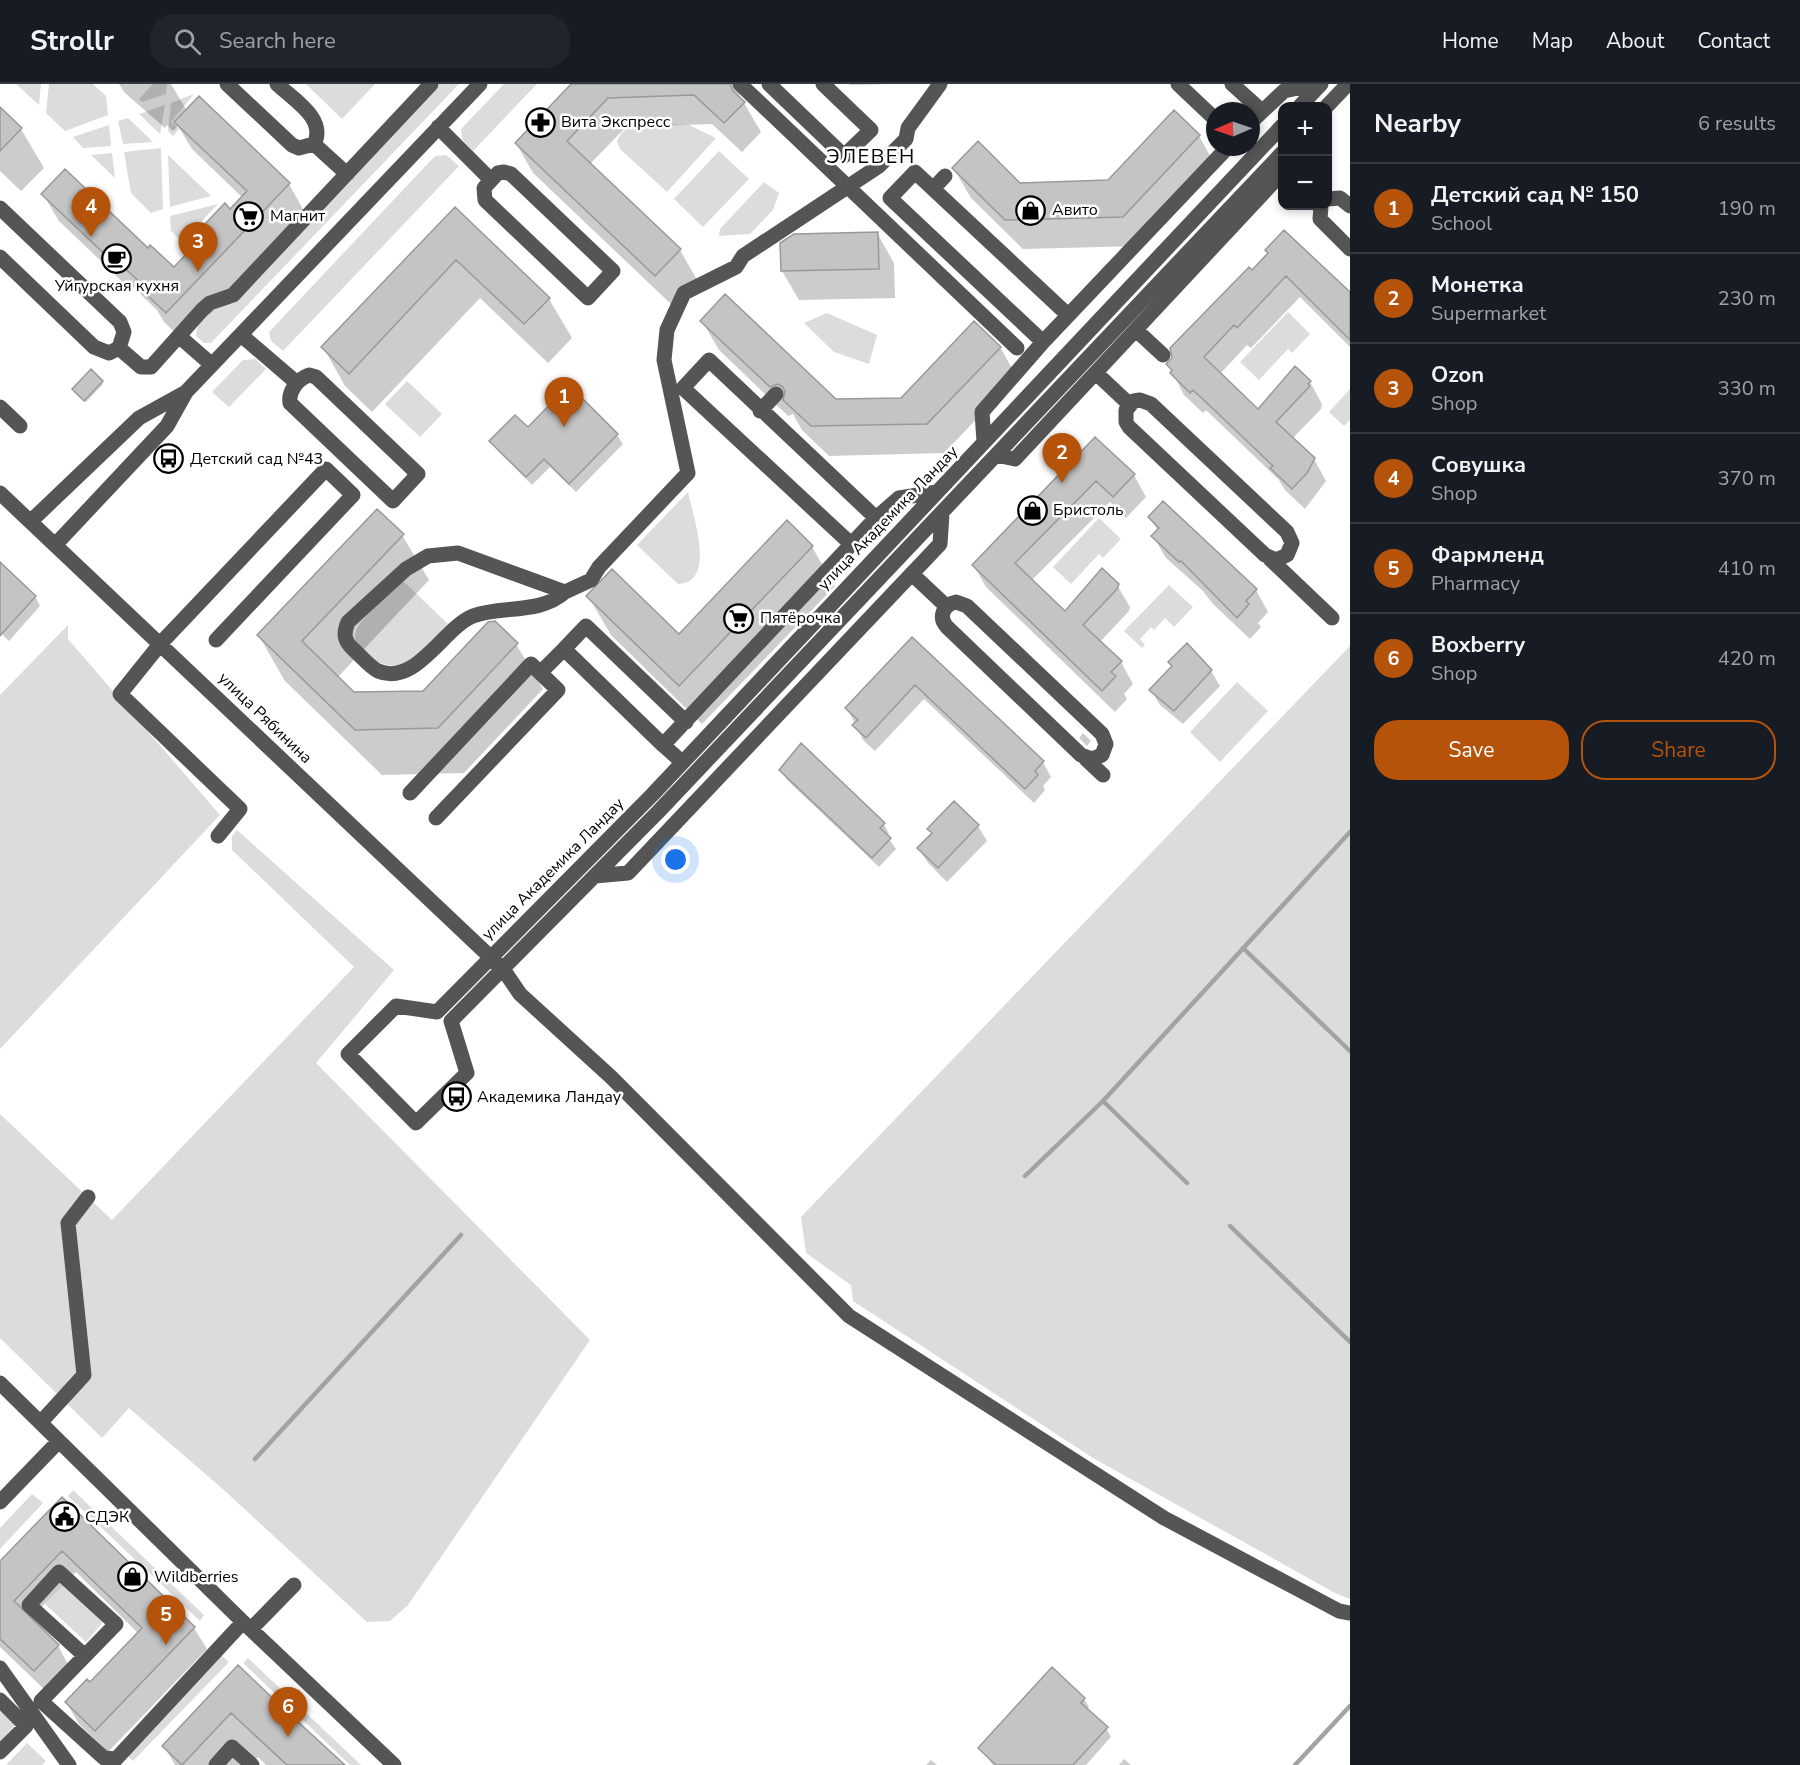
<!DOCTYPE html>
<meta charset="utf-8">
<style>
:root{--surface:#171b24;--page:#20242c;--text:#f1f3f6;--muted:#9ea1a6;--line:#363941;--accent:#b45309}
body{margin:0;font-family:"Nunito Sans",sans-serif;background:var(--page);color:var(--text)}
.controls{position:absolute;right:18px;top:18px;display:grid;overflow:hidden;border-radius:12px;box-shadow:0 3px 9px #0003}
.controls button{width:54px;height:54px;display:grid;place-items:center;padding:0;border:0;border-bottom:2px solid var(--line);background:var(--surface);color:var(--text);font:30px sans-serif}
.compass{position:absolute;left:1206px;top:18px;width:54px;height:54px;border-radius:50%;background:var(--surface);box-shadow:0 3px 9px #0003;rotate:268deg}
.you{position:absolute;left:676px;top:776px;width:21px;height:21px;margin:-15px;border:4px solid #fff;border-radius:50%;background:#1a73e8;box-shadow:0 0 0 9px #1a73e833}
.badge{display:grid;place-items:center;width:39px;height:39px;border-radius:50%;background:var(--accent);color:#fff;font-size:20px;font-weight:700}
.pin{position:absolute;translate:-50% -50px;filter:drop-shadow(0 2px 3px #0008)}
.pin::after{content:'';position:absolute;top:32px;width:21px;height:18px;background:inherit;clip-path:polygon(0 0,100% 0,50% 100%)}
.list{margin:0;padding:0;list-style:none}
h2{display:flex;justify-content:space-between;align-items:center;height:78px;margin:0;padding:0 24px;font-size:26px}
h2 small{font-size:20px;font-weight:400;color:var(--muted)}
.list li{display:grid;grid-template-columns:39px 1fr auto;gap:18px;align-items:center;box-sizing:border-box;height:90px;padding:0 24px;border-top:2px solid var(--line)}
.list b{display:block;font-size:22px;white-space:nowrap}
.list p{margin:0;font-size:20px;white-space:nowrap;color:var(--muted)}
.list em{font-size:20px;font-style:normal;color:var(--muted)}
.actions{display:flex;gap:12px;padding:18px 24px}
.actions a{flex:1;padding:14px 0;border:2px solid var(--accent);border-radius:24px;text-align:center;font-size:21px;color:var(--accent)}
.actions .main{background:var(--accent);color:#fff}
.icon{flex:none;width:33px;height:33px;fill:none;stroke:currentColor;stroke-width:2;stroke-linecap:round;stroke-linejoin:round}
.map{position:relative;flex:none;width:1350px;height:1681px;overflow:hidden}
header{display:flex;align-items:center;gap:36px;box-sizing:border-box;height:84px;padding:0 30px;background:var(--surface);border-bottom:2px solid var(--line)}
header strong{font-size:28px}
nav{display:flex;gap:33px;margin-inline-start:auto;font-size:21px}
.search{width:420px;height:54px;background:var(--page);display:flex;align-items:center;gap:15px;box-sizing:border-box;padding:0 21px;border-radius:24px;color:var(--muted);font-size:22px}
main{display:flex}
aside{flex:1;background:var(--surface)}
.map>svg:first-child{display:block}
</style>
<header>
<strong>Strollr</strong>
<div class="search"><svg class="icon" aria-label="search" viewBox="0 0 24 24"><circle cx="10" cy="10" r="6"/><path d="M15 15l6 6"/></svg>Search here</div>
<nav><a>Home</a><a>Map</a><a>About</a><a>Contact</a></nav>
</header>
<main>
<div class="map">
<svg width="1350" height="1681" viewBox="0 0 1350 1681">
<rect width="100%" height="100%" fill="#fff"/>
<!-- green -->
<path fill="#dcdcdc" d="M 16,0 L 41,0 L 39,21 Z
M 49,0 L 93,0 L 106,12 L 108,31 L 65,47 L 46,29 Z
M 153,0 L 167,0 L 166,10 L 142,18 L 139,15 Z
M 306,0 L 375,0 L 342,35 Z
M 439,0 L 459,0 L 211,259 L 204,259 L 196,252 C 197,231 215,225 233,217 Z
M 504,0 L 537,0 L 473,67 L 462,55 L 461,45 Z
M 194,10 L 171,38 L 179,45 L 173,52 L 168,47 L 171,19 Z
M 165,21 L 160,50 L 139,30 Z
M 128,34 L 153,58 L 123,60 L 118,37 Z
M 662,40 L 689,41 L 716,54 L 667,108 L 620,65 L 617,57 C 626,37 643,41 662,40 Z
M 109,41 L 111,62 L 83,64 L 73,53 Z
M 161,64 L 163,125 L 151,129 L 131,109 L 124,68 Z
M 719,67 L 749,95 L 703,143 L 674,115 Z
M 112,69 L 115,94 L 91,71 Z
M 168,71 L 211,112 L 170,123 Z
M 446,71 L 459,82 L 283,267 L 271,257 L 269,248 L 435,72 Z
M 764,98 L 779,109 L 773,126 L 750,150 L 719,152 L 720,145 Z
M 218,120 L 182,158 L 171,147 L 170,132 Z
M 1288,228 L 1310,250 L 1292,269 L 1288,265 L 1259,296 L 1240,278 Z
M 827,229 L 877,251 L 869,280 L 834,268 L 804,239 Z
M 255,275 L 266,285 L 229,323 L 212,308 L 243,276 Z
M 407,297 L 442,330 L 420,353 L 385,320 Z
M 1350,305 L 1350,336 L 1344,342 L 1329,328 Z
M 688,408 C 693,432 717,499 678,500 L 637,461 Z
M 1099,434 L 1121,455 L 1103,474 L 1099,470 L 1071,500 L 1053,483 Z
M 403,497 L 448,540 C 435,554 422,573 405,580 C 386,588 344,567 358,543 C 366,529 391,510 403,497 Z
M 1169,501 L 1193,523 L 1174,543 L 1165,534 L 1154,546 L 1151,543 L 1140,555 L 1145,561 L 1142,564 L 1124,547 Z
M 68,541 L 68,555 L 220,731 L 0,965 L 0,611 Z
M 1350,562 L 1350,1515 L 1335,1509 L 1093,1374 L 853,1217 L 851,1201 L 806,1169 L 801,1133 Z
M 1237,598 L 1268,627 L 1220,678 L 1190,648 Z
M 237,746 L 394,886 L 316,979 L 590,1256 L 408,1521 L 390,1537 L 367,1538 L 225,1407 L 129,1324 L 102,1354 L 0,1254 L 0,1030 L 112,1136 L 354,883 L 232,766 L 232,752 Z
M 73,1406 L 204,1531 L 200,1537 L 68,1412 Z
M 32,1410 L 43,1419 L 0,1465 L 0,1444 Z
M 64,1500 L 104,1537 L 86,1558 L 45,1520 Z
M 221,1571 L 229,1578 L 133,1677 L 126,1671 Z
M 248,1574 L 361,1681 L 350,1681 L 243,1579 Z
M 0,1627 L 15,1641 L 0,1658 Z
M 27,1659 L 46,1677 L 42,1681 L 6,1681 Z"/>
<!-- shadow -->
<path fill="#0003" d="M 119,0 L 171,0 L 187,27 L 289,100 L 304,127 L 182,255 L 164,238 L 157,226 L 130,200 L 128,203 L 59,137 L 43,110 L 148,166 L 174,186 L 191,168 L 187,161 L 243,114 L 192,65 L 178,42 L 173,47 L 167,41 L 165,44 L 125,9 Z
M 573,0 L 733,0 L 761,48 L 742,68 L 712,40 L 626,43 L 590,80 L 680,166 L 697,196 L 672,221 L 533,89 L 516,59 Z
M 849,0 L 891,0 L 850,1 Z
M 0,23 L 21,45 L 44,84 L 21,107 L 0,87 Z
M 1174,28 L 1199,52 L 1216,82 L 1140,162 L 1023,165 L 971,114 L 954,85 L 1020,100 L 1109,98 Z
M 455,126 L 549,215 L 572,254 L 548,279 L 480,214 L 372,328 L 345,302 L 323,263 Z
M 877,149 L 894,179 L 895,214 L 799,216 L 782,187 Z
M 1269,171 L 1350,211 L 1350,263 L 1300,213 L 1251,264 L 1247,261 L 1220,290 L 1259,327 L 1310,298 L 1322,320 L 1321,325 L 1292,355 L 1314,375 L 1326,397 L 1305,425 L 1285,406 L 1279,396 L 1206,326 L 1203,329 L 1184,311 L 1168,280 Z
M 702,237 L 835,317 L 902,316 L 1000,263 L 1017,293 L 944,369 L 829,372 L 802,346 L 793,330 L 788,332 L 719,266 Z
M 91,287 L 103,300 L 86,318 L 74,307 Z
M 528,346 L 617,351 L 623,360 L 576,408 L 550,383 L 532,401 L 497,366 L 491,357 Z
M 1095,355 L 1134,391 L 1146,413 L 1126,434 L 1110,418 L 1031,497 L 1065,529 L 1117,501 L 1130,523 L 1129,527 L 1100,558 L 1121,578 L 1133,600 L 1124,610 L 1127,615 L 1115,628 L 986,503 L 974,482 Z
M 1150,434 L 1256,506 L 1268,528 L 1258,539 L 1261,543 L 1250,555 L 1213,520 L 1203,507 L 1166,474 L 1153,452 L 1158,447 Z
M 787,439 L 812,463 L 835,502 L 702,640 L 611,551 L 588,512 L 679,552 Z
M 402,451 L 429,496 L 337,594 L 353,610 L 423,609 L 516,560 L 543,605 L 464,689 L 382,691 L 285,597 L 259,552 Z
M 0,480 L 35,512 L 40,522 L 9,557 L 0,548 Z
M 912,556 L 1043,678 L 1051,693 L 1043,702 L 1045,706 L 1034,719 L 924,615 L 875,667 L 863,656 L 847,624 Z
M 1170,579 L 1211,587 L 1220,602 L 1183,640 L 1160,621 L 1151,606 L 1173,583 Z
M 1083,649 L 1091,657 L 1087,662 L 1079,654 Z
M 781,686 L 884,740 L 889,750 L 887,752 L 896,765 L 879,783 L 787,696 Z
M 954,719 L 978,742 L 987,757 L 947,798 L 928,779 L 919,765 L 933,750 L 929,745 Z
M 62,1415 L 194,1544 L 207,1565 L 108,1668 L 79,1640 L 66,1618 L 90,1600 L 139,1550 L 76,1488 L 30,1535 L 58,1562 L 70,1584 L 47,1608 L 0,1563 L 0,1479 Z
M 238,1583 L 343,1681 L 266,1681 L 258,1673 L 250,1681 L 175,1681 L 164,1662 Z
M 1084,1615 L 1089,1623 L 1086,1626 L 1106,1644 L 1111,1653 L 1086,1681 L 993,1681 L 980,1664 Z
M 1124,1675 L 1131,1681 L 1119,1681 Z
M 931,1676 L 937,1681 L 926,1681 Z"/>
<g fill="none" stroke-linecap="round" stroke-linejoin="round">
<!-- stream -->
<path stroke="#a3a3a3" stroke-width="4.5" d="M 1243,864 L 1350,967
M 1103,1017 L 1187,1099
M 1025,1092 L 1103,1017 L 1350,748
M 1230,1142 L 1350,1258
M 255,1375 L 461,1151
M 1295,1681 L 1350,1622"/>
</g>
<!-- building -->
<path fill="#c4c4c4" stroke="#999" stroke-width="1.5" d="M 571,0 L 730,0 L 733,7 L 745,18 L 724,39 L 694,11 L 608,14 L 567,57 L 681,165 L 655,192 L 515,59 Z
M 199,12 L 290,99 L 166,229 L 147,211 L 150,208 L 114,174 L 112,177 L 41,110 L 65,85 L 148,164 L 150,161 L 174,183 L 190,166 L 185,161 L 225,119 L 230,125 L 247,107 L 174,38 Z
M 0,23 L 22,44 L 0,67 Z
M 1174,26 L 1200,51 L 1123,133 L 1005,136 L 952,84 L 978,57 L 1020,99 L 1108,96 Z
M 455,123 L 550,214 L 524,240 L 456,176 L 349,290 L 321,263 Z
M 1284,146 L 1350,208 L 1350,256 L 1286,192 L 1237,244 L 1234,241 L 1204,273 L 1258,325 L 1295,282 L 1311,297 L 1308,300 L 1310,302 L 1276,338 L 1315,374 L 1307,389 L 1292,405 L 1270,384 L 1273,382 L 1227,338 L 1193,306 L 1190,309 L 1170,289 L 1172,286 L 1166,280 L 1172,274 L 1170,264 L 1249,183 L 1252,186 L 1268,169 L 1265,166 Z
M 878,148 L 879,185 L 781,187 L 780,159 L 794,150 Z
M 725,210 L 836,315 L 901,314 L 974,237 L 1001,263 L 927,340 L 811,342 L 783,316 L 785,308 L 783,303 L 778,300 L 770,303 L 700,237 Z
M 91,285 L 103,297 L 84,317 L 72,305 Z
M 569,301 L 618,350 L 569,400 L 544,375 L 526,393 L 489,357 L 515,331 L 528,343 Z
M 1095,353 L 1135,390 L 1113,413 L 1096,397 L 1015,479 L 1065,527 L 1102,484 L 1119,500 L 1117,505 L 1083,541 L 1122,577 L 1111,588 L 1116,592 L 1102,607 L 972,481 Z
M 1163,417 L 1257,505 L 1246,517 L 1249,520 L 1237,534 L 1181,477 L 1179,478 L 1151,452 L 1159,444 L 1148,433 Z
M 377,425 L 404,450 L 302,557 L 354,608 L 423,607 L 488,538 L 495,537 L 518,559 L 438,644 L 355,646 L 257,551 Z
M 787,436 L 813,462 L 679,602 L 586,512 L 612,485 L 679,550 Z
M 0,478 L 36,512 L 0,552 Z
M 912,553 L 1044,677 L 1035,687 L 1038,691 L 1025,705 L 915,601 L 866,654 L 852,641 L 858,636 L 845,624 Z
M 1187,559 L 1212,586 L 1174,627 L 1149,606 L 1172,582 L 1168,578 Z
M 801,659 L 885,739 L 880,744 L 891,754 L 872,774 L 779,686 Z
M 954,717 L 979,741 L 938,784 L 917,764 L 932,749 L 927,745 Z
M 62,1413 L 195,1543 L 95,1647 L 65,1618 L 87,1595 L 90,1598 L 142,1544 L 62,1467 L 14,1517 L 59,1561 L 34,1587 L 0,1555 L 0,1477 Z
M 238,1581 L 285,1626 L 345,1681 L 287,1681 L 231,1629 L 182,1681 L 162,1662 Z
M 1052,1583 L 1085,1614 L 1081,1619 L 1108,1643 L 1073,1681 L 996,1681 L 978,1664 Z"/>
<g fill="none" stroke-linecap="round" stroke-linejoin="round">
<!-- minor -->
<path stroke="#555" stroke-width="15" d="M 227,0 L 292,61 L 299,64 L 314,60 C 327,35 294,16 277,0
M 740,0 L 1017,264
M 769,0 L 844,72 L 871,46 L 823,0
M 1178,0 L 1215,35
M 1232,0 L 1262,27
M 1300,22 L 1321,0
M 1327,22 L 1348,0
M 1251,38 L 1284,7 L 1317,0
M 1282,42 L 652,711 L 437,928 L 396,922 L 348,970 L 416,1039 L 467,989 L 451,937 L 658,728 L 1282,69
M 438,43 L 491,96
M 314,60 L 347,90
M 504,88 L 511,90 L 613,187 L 588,214 L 485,116 L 484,104 L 498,89 Z
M 933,105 L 945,92
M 1328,115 L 1340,114 L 1350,122
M 1321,122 L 1320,135 L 1350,165
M 0,124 L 120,238 L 124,248 L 119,264 L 109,269 L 94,263 L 0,173
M 1136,246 L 1163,271
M 241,251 L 297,299
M 180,253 L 212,281
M 1043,258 L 890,114 L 915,88 L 1068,231
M 119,264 L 141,283 L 151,283 L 202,226 L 210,219 L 233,211 L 431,0
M 1096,289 L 1129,320
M 309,291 L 316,293 L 418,390 L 393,417 L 290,319 C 288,307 298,295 309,291 Z
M 1140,316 L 1151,320 L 1287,448 L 1292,459 L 1287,471 L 1276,476 L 1265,471 L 1129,343 L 1126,338 L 1126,326 L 1134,317 Z
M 0,323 L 20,342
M 760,327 L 776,310
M 984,358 L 982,328 L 1043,258 L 1228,63
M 996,371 L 1015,375 L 1282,89
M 0,409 L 503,885 L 520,910 L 611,993 L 849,1232 L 1164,1434 L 1339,1527 L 1350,1529
M 31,437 L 139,334 L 186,308
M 56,460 L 167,342 L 186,308 L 480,0
M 851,460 L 683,304 L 709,276 L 876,434
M 458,469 L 565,508 C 539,531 502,521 473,532 C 443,544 416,603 378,587 C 370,583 361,572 354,566 C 344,557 343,550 348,538 L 406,485 L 428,472 Z
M 1270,475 L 1332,534
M 912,490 L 946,522
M 565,508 L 591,496 L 599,483 L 688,389 L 664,276 L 667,246 L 684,209 L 736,183 L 743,172 L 879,82 L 906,55 L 908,44 L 940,0
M 956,518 L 967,522 L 1102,650 L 1106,660 L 1102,671 L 1092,675 L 1081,671 L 947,543 C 938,533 943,521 956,518 Z
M 216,556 L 353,411 L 326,385 L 161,559 L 120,610 L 240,725 L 218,752
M 540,589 L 564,565
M 663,661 L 564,565 L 586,542 L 686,638
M 1086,675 L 1103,691
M 681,677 L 663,661 L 876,434 L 899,414 L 937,408
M 410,709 L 531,580 L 558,606 L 436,734
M 595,792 L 628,789 L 940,460 L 942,430
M 0,1299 L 243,1538 L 394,1681
M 41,1338 L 84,1291 L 68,1139 L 88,1113
M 0,1418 L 59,1357
M 251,1545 L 294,1501
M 85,1572 L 29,1521 L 59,1488 L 116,1540 L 41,1617 L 104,1674 L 116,1675 L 243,1538
M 0,1584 L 69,1681
M 0,1616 L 26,1642 L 0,1668
M 216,1681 L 232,1663 L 252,1681"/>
</g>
<!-- icons -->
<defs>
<symbol id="pharmacy-ring" viewBox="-11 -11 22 22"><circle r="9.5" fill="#fff" stroke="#000" stroke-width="1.5"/><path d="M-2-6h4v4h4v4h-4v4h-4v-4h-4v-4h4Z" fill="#000"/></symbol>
<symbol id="shop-ring" viewBox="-11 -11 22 22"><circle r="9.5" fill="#fff" stroke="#000" stroke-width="1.5"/><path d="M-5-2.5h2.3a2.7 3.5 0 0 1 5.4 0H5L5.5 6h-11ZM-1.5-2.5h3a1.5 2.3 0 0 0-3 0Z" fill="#000"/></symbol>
<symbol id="supermarket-ring" viewBox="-11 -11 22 22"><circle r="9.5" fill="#fff" stroke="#000" stroke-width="1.5"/><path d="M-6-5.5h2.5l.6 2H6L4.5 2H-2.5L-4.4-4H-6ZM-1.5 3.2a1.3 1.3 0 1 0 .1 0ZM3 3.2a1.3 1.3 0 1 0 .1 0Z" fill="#000"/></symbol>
<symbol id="cafe-ring" viewBox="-11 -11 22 22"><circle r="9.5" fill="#fff" stroke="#000" stroke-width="1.5"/><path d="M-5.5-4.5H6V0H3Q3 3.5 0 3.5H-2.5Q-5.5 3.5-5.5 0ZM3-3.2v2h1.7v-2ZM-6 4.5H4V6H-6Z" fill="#000"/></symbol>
<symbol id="bus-ring" viewBox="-11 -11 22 22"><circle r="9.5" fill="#fff" stroke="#000" stroke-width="1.5"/><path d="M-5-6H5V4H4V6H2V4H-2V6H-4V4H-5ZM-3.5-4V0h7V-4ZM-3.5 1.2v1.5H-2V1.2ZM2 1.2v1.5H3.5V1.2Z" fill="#000"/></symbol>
<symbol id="civic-ring" viewBox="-11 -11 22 22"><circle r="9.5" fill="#fff" stroke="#000" stroke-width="1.5"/><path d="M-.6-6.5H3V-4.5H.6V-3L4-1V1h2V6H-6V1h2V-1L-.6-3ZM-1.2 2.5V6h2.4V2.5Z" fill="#000"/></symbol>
</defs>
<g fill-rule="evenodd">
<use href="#pharmacy-ring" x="524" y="22" width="33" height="33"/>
<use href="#shop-ring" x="1014" y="110" width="33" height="33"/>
<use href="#supermarket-ring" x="232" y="116" width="33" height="33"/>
<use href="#cafe-ring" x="100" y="158" width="33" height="33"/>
<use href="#bus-ring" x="152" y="358" width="33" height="33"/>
<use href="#shop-ring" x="1016" y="410" width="33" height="33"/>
<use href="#supermarket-ring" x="722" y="518" width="33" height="33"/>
<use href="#bus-ring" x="440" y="996" width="33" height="33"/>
<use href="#civic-ring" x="48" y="1416" width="33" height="33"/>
<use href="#shop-ring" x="116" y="1476" width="33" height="33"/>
</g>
<g text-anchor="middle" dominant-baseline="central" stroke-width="5" stroke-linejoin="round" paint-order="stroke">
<!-- poi labels -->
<g font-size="16" fill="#000" stroke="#fff" text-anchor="start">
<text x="561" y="38">Вита Экспресс</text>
<text x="1052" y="126">Авито</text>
<text x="270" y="132">Магнит</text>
<text x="117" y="202" text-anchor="middle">Уйгурская кухня</text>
<text x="190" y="375">Детский сад №43</text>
<text x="1053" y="426">Бристоль</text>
<text x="760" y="534">Пятёрочка</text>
<text x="477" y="1013">Академика Ландау</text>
<text x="85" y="1433">СДЭК</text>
<text x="154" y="1493">Wildberries</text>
</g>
<!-- street labels -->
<g font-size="16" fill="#000" stroke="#fff">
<text transform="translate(888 434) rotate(-46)">улица Академика Ландау</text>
<text transform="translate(265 634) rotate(44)">улица Рябинина</text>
<text transform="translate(553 785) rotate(-45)">улица Академика Ландау</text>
</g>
<!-- quarter labels -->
<g font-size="20" letter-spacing="1.5" fill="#000" stroke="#fff">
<text x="871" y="72">ЭЛЕВЕН</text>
</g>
</g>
</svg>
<div class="controls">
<button>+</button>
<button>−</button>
</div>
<svg class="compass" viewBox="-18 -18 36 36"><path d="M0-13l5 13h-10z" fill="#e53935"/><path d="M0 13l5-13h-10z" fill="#9ea1a6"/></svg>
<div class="you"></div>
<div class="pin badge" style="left:564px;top:343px">1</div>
<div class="pin badge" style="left:1062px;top:399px">2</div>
<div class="pin badge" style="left:198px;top:188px">3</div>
<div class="pin badge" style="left:91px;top:153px">4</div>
<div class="pin badge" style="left:166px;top:1561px">5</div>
<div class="pin badge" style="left:288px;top:1653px">6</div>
</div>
<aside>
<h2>Nearby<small>6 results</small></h2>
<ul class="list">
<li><span class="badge">1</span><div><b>Детский сад № 150</b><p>School</p></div><em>190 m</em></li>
<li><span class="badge">2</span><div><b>Монетка</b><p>Supermarket</p></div><em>230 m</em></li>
<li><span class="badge">3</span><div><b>Ozon</b><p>Shop</p></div><em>330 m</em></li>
<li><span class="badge">4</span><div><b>Совушка</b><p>Shop</p></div><em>370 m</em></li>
<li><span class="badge">5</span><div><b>Фармленд</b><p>Pharmacy</p></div><em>410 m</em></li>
<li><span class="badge">6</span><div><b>Boxberry</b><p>Shop</p></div><em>420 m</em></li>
</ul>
<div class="actions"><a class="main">Save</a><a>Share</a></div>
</aside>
</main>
